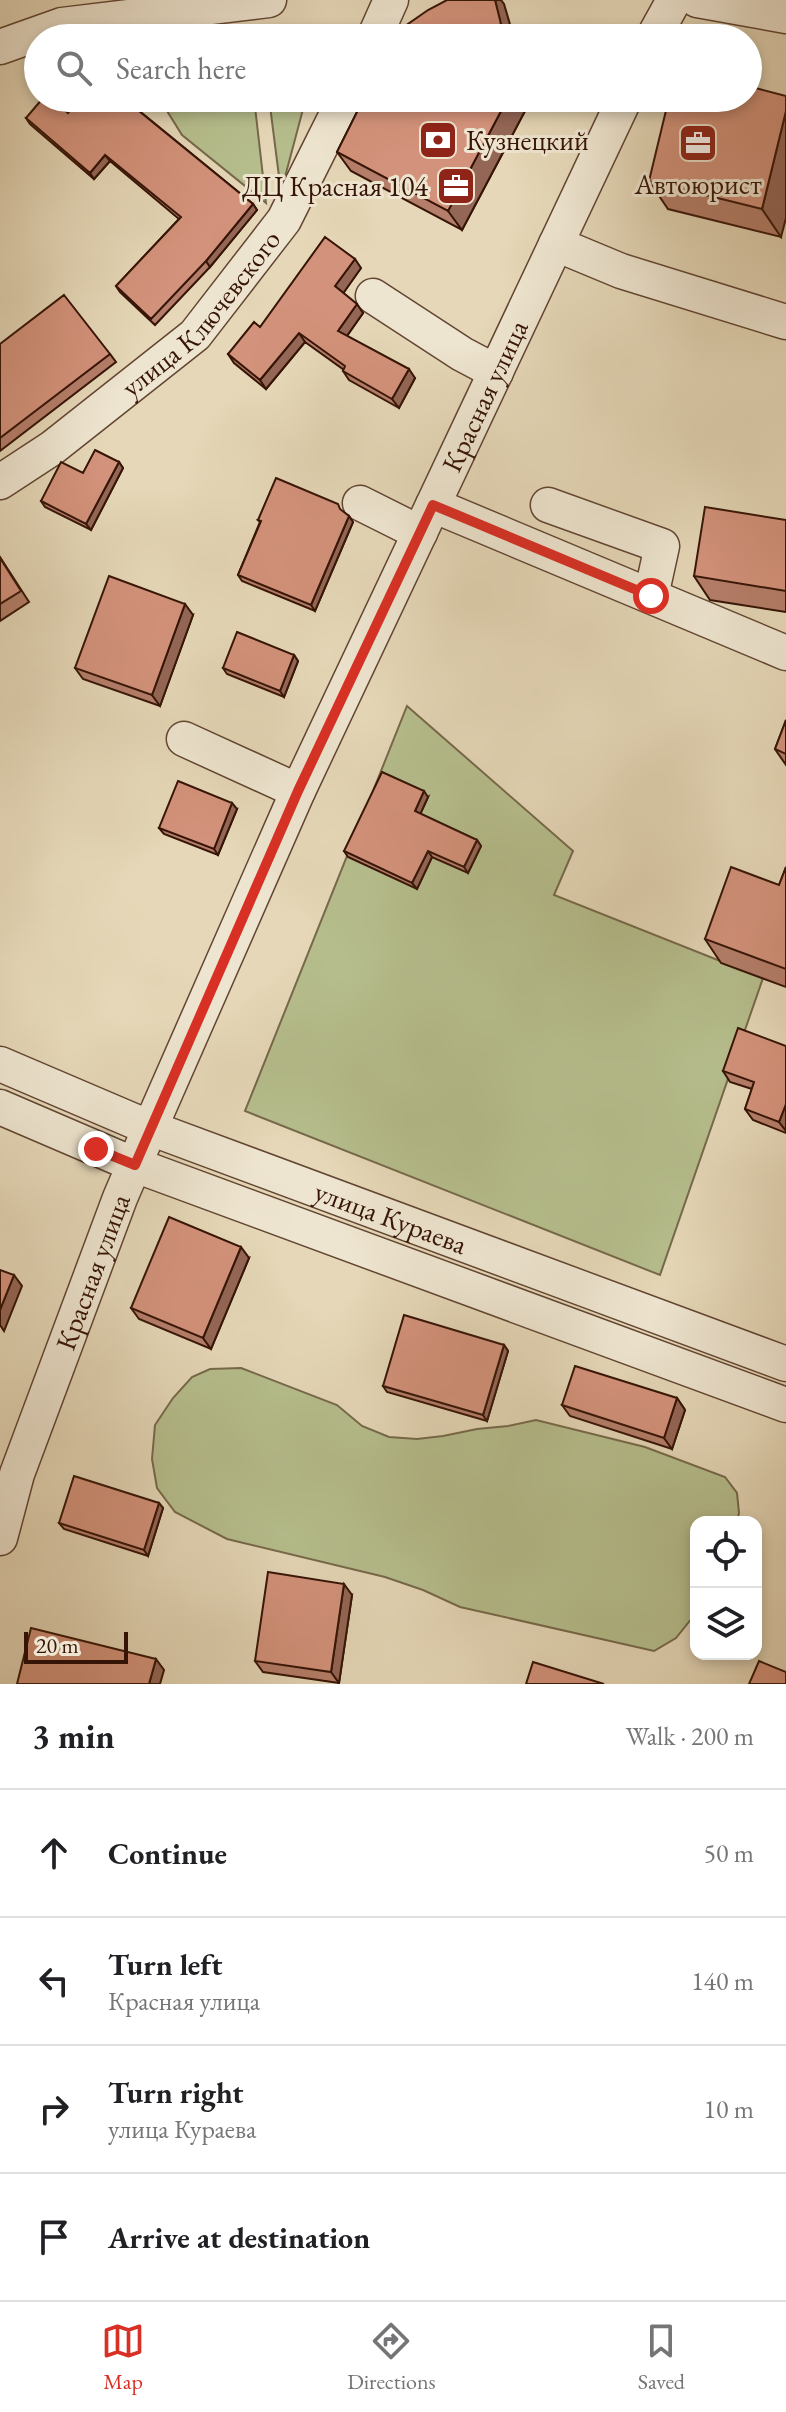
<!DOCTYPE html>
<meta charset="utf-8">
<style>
:root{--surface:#fff;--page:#f6f6f6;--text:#202124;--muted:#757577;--line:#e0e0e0;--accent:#d93025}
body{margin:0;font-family:"EB Garamond",serif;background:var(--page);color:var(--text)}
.controls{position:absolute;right:24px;bottom:24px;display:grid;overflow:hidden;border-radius:16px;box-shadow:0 4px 12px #0003}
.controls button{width:72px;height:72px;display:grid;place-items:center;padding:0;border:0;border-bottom:2px solid var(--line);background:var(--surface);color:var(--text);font:40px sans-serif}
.scale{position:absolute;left:24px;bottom:20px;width:104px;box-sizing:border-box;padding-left:8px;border:4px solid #361406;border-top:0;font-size:22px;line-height:28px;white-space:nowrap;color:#361406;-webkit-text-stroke:6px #eee5d0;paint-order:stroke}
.stop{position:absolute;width:24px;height:24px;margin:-18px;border:6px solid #d93025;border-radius:50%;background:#fff}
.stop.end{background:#d93025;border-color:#fff;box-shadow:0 2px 8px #0008}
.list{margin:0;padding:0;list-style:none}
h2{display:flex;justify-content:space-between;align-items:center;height:104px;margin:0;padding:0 32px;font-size:34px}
h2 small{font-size:26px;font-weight:400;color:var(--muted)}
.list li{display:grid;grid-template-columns:52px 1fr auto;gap:24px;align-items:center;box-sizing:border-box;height:128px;padding:0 32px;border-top:2px solid var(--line)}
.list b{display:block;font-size:30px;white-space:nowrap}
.list p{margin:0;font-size:26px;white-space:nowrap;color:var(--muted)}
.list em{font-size:26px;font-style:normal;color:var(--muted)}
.icon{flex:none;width:44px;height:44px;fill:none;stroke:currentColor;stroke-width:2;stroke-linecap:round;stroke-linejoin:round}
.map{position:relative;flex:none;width:786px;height:1684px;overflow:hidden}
.search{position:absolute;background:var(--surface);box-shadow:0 4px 12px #0003;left:24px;right:24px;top:24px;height:88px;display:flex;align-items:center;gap:20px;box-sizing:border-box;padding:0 28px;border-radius:44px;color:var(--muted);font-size:30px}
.sheet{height:616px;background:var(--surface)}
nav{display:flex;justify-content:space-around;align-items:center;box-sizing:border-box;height:112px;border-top:2px solid var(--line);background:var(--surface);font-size:22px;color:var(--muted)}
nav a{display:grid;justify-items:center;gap:4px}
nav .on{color:var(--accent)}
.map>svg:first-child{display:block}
</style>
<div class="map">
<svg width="786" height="1684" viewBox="0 0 786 1684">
<rect width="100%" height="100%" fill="#e5d7b7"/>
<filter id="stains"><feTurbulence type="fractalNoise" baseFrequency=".0025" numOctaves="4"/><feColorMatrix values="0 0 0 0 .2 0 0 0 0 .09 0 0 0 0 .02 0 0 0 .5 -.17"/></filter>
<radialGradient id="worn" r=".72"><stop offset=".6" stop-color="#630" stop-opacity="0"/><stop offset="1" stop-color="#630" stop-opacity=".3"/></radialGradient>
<!-- green -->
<path fill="#b6be8d" stroke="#76694a" stroke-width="2" d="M 159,98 L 254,98 L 266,203 L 182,135 Z
M 269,98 L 306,98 L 281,192 Z
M 407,706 L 573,851 L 554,895 L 763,978 L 660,1275 L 245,1111 Z
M 241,1368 L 337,1405 L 362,1426 L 389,1437 L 417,1439 L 443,1436 L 477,1429 L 508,1426 L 536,1420 L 645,1447 L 725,1477 L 737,1493 L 739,1513 L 737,1522 L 696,1522 L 696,1613 L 676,1638 L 654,1651 L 460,1607 L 423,1590 L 385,1577 L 227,1539 L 175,1512 L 157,1488 L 152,1459 L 155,1425 L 173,1398 L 192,1377 L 210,1369 Z"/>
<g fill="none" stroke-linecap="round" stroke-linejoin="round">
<defs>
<g id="minor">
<path d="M 697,0 L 786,16"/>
<path d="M 374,38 L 391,0"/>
<path d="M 653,38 L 674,0"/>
<path d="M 0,47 L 62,25 L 269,0"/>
<path d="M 556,244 L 621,271 L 786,322"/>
<path d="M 373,296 L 462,354 L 496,372"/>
<path id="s1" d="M 0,482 L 52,448 L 195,335 L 284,220 L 345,98"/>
<path d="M 360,503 L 420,533"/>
<path d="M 433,505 L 786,653"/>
<path d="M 548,505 L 662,546 L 651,596"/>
<path d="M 184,739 L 298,791"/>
<path id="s2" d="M 0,1064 L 150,1128 L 786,1364"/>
<path d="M 0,1107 L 135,1165 L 786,1405"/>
<path id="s3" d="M 0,1538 L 17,1474 L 120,1198 L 150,1128 L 298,791 L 625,98"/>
</g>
</defs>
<!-- minor casing -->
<use href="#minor" stroke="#624532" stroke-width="37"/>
<!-- minor -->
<use href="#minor" stroke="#eee5d0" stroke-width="34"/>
</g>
<!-- wall -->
<path fill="#b57e6a" stroke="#361406" stroke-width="2" d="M 80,98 L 127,98 L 126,100 L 253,204 L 257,210 L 210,267 L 155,325 L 120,292 L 116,286 L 179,219 L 110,161 L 94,179 L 30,124 L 26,118 L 68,113 Z
M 364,98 L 524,98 L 526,109 L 462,230 L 351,171 L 337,152 Z
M 748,98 L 781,237 L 668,209 L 649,181 Z
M 361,268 L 343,293 L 363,313 L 347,336 L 415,378 L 399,408 L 349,380 L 343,371 L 344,370 L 305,342 L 266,389 L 234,363 L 228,354 L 260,327 Z
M 0,344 L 110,354 L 116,362 L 0,451 Z
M 119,462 L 123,468 L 91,530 L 45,507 L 41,501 L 83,473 Z
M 342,511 L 349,516 L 353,522 L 315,611 L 242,581 L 238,575 L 260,522 L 258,520 Z
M 786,520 L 786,612 L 710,600 L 694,576 Z
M 0,557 L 29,602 L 0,621 Z
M 193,615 L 160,706 L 83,679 L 75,668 Z
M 294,655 L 298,661 L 284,697 L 227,674 L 223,668 Z
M 786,720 L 786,765 L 775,749 Z
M 428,797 L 420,814 L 477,840 L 481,846 L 468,873 L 432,857 L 417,889 L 348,857 L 344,851 Z
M 237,809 L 218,855 L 164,834 L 159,828 Z
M 786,867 L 786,987 L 721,963 L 705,939 L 779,885 Z
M 786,1046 L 786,1133 L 753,1120 L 745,1109 L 752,1089 L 730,1082 L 723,1071 Z
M 249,1258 L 211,1349 L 139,1319 L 131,1308 Z
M 504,1345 L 508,1351 L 487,1421 L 387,1392 L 383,1386 Z
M 677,1398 L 685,1410 L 672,1449 L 570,1416 L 562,1405 Z
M 159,1503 L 163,1508 L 148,1556 L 64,1529 L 59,1523 Z
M 352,1595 L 339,1683 L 263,1672 L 255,1661 Z"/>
<!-- shaded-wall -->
<path fill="#946656" stroke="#361406" stroke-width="2" d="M 495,0 L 501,0 L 504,4 L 514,38 L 504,38 Z
M 508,98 L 524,98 L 526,109 L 462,230 L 448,211 Z
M 786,111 L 786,218 L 781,237 L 762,209 Z
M 105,155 L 110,161 L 94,179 L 90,173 Z
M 253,204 L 257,210 L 210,267 L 206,261 Z
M 355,259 L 361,268 L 342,295 L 335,286 Z
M 357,304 L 363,313 L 344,340 L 338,331 Z
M 299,333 L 305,342 L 266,389 L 260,380 Z
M 409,369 L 415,378 L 399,408 L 392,399 Z
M 119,462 L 123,468 L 91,530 L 86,524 Z
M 349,516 L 353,522 L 315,611 L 311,605 Z
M 185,604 L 193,615 L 160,706 L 152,695 Z
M 294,655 L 298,661 L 284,697 L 280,691 Z
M 424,791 L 428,797 L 419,817 L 415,811 Z
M 232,803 L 237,809 L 218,855 L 214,849 Z
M 477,840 L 481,846 L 468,873 L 464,867 Z
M 428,851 L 432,857 L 417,889 L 412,883 Z
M 786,1104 L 786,1131 L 779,1122 Z
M 241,1247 L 249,1258 L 211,1349 L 203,1338 Z
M 14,1275 L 22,1286 L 4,1331 L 0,1325 L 0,1310 Z
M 504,1345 L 508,1351 L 487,1421 L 483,1415 Z
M 677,1398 L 685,1410 L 672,1449 L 664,1438 Z
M 159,1503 L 163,1508 L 148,1556 L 144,1550 Z
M 344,1584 L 352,1595 L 339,1683 L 331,1672 Z
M 156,1659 L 164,1670 L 160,1684 L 149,1684 Z"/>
<!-- building -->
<path fill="#d3927b" stroke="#361406" stroke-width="2" d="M 447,0 L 495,0 L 500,20 L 504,38 L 395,38 L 398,31 L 428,10 Z
M 748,86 L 786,96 L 786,111 L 762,209 L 649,181 L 669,98 L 748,98 Z
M 43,98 L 50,98 L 68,113 L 80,98 L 123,98 L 253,204 L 206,261 L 151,319 L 116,286 L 181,217 L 105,155 L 90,173 L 26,118 Z
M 364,98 L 508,98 L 448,211 L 337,152 Z
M 325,237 L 355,259 L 335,286 L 357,304 L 338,331 L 409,369 L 392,399 L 343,371 L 345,366 L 299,333 L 260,380 L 228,354 L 254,322 L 260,327 Z
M 64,295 L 110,354 L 0,438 L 0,344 Z
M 95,450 L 119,462 L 86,524 L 41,501 L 61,462 L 83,473 Z
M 276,478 L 338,504 L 340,509 L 349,516 L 311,605 L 238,575 L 261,521 L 258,520 Z
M 705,507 L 786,520 L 786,591 L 694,576 Z
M 0,558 L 21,591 L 0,604 Z
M 109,576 L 185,604 L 152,695 L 75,668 Z
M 237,632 L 294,655 L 280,691 L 223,668 Z
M 786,720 L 786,754 L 775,749 Z
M 382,772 L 424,791 L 415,811 L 477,840 L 464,867 L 428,851 L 412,883 L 344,851 Z
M 178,781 L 232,803 L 214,849 L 159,828 Z
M 731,867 L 779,885 L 786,867 L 786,969 L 705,939 Z
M 738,1028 L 786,1046 L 786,1104 L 779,1122 L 745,1109 L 754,1082 L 723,1071 Z
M 169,1217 L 241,1247 L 203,1338 L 131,1308 Z
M 0,1270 L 14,1275 L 0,1310 Z
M 404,1315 L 504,1345 L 483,1415 L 383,1386 Z
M 575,1366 L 677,1398 L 664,1438 L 562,1405 Z
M 74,1476 L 159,1503 L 144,1550 L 59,1523 Z
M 268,1572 L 344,1584 L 331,1672 L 255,1661 Z
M 31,1628 L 156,1659 L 149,1684 L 17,1684 Z
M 759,1661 L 786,1672 L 786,1684 L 749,1684 Z
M 533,1662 L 604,1684 L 526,1684 Z"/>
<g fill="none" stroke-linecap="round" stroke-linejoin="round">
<!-- route -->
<path stroke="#d93025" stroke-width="10" d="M 96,1149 L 135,1165 L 298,791 L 433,505 L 651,596"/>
</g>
<!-- icons -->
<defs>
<symbol id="bank-square" viewBox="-11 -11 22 22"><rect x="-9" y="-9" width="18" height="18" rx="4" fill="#8f2418" stroke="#eee5d0"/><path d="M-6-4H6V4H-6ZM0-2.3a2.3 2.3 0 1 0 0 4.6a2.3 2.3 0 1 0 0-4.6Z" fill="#fff"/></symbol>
<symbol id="office-square" viewBox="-11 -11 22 22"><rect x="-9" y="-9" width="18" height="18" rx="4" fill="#8f2418" stroke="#eee5d0"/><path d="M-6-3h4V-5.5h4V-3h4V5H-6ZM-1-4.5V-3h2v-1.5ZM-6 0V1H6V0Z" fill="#fff"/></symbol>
</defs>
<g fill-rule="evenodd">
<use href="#bank-square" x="416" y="118" width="44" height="44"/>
<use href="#office-square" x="676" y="121" width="44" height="44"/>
<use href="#office-square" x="434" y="164" width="44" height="44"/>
</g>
<g text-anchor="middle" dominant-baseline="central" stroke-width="6" stroke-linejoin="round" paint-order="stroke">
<!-- poi labels -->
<g font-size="28" fill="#361406" stroke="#eee5d0" text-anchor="start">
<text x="466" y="140">Кузнецкий</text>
<text x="698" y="184" text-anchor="middle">Автоюрист</text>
<text x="428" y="186" text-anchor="end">ДЦ Красная 104</text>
</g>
<!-- street labels -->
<g font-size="28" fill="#361406" stroke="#eee5d0">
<text stroke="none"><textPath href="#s1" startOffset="264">улица Ключевского</textPath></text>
<text stroke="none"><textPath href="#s3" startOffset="1242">Красная улица</textPath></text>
<text stroke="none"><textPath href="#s2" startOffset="420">улица Кураева</textPath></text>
<text stroke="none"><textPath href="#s3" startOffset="282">Красная улица</textPath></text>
</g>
</g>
<rect width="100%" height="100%" filter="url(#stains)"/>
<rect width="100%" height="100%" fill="url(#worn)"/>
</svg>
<div class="controls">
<button><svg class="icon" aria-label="locate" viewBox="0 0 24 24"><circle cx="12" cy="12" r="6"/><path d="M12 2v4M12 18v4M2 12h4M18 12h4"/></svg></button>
<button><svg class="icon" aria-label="layers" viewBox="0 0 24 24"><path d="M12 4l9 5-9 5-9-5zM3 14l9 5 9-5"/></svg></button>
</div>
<div class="scale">20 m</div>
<div class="stop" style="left:651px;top:596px"></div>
<div class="stop end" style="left:96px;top:1149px"></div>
<div class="search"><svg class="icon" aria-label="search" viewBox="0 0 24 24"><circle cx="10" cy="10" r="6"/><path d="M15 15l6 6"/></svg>Search here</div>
</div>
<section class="sheet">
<h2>3 min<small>Walk · 200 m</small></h2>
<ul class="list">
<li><svg class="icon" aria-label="ahead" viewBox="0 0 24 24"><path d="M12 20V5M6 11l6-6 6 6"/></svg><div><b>Continue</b></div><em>50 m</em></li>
<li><svg class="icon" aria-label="left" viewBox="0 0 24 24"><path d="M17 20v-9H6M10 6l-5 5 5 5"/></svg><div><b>Turn left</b><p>Красная улица</p></div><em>140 m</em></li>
<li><svg class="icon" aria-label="right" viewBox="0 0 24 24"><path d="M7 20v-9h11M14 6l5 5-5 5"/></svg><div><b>Turn right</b><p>улица Кураева</p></div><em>10 m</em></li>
<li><svg class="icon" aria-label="arrive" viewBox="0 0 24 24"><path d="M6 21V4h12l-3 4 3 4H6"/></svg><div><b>Arrive at destination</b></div></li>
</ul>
</section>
<nav>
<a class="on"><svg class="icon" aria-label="map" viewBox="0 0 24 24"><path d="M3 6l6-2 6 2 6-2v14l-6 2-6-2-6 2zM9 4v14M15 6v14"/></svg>Map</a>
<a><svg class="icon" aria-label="directions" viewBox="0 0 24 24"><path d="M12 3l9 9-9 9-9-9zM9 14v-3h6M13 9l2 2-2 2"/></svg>Directions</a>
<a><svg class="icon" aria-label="saved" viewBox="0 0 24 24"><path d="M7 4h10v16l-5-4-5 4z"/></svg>Saved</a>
</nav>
